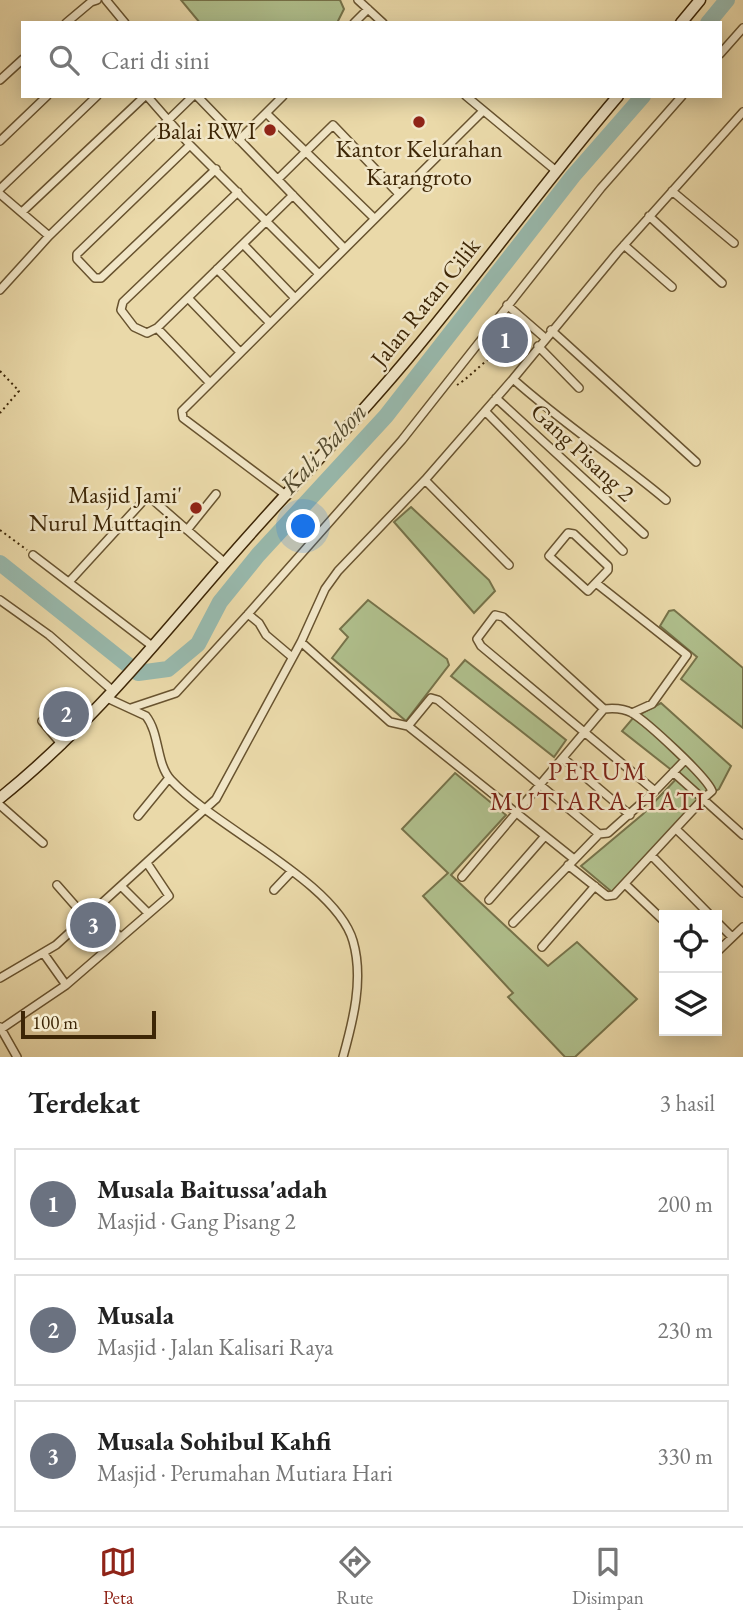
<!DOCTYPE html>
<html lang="id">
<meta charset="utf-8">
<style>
:root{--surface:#fff;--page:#f2f2f2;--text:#222;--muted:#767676;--line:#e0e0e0;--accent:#8f2418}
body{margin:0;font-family:"EB Garamond",serif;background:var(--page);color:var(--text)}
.controls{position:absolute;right:21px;bottom:21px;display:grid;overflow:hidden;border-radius:0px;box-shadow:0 4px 18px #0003}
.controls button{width:63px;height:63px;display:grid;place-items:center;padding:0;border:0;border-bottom:2px solid var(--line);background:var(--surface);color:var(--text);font:35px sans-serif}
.scale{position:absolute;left:21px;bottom:18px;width:135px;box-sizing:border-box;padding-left:7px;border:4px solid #3d2606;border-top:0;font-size:19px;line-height:24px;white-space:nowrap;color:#3d2606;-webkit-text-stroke:5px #f1e6c7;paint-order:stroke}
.you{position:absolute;left:304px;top:527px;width:24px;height:24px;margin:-18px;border:5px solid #fff;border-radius:50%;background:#1a73e8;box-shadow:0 0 0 10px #1a73e833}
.badge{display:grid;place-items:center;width:46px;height:46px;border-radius:50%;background:var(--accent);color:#fff;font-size:23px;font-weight:700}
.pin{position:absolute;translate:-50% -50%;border:4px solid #fff;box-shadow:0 2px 7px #0006}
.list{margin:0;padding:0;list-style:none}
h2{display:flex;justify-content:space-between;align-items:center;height:91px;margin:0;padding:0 28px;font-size:30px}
h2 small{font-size:23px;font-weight:400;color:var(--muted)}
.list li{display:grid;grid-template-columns:46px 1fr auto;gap:21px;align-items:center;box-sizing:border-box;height:112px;margin:0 14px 14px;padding:0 14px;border:2px solid var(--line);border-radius:0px}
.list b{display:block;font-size:26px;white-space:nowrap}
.list p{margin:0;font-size:23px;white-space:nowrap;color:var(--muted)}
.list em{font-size:23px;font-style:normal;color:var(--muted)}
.icon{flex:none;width:38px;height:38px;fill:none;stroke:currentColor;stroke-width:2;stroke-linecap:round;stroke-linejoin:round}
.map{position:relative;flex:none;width:743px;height:1057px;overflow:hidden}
.search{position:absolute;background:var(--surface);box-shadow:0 4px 18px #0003;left:21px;right:21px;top:21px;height:77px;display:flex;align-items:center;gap:18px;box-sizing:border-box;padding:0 24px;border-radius:0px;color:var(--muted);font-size:26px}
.sheet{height:469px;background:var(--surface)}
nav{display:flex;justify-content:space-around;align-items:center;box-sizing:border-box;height:98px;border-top:2px solid var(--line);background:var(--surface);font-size:19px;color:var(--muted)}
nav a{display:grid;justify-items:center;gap:4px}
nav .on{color:var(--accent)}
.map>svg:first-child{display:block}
</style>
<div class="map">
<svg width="743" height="1057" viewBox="0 0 743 1057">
<rect width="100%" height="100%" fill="#ead9a9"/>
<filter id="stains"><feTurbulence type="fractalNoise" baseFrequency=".00286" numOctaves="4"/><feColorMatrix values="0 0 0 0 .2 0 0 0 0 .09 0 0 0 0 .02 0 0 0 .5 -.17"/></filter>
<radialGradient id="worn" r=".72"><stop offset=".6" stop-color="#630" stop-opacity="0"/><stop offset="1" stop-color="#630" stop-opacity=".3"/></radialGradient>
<!-- green -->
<path fill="#b0c08d" stroke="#76734a" stroke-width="2" d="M 181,0 L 340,0 L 344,9 L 337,23 L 200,23 Z
M 411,507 L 489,580 L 495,591 L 474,613 L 394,522 Z
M 368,600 L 447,659 L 449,665 L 406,721 L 332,658 L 348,637 L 340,629 Z
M 674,610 L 743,668 L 743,728 L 681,679 L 697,657 L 660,626 L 669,611 Z
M 465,660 L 566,740 L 554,757 L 451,676 Z
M 661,703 L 731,766 L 719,789 L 703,799 L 612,892 L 581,866 L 643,814 L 679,776 L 622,731 L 633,718 Z
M 455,773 L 506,815 L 451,875 L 548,966 L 577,942 L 637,999 L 575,1057 L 565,1057 L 508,997 L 513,993 L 423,896 L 448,873 L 402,829 Z"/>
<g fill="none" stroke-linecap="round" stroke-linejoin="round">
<!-- river -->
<path stroke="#98b9ad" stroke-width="16" d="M 708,23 L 727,0
M 0,563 L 138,673 L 168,669 L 198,644 L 220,602 L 258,555 L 386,416 L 573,176 L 643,96"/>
<defs>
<path id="street" d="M 106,0 L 125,23
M 358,0 L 383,23
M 66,23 L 91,2 L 97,0
M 354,23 L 368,9
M 720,54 L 743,28
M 0,80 L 23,59
M 147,96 L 190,145 L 318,273
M 197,96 L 344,248
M 466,96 L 555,170
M 266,113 L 374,218
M 239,140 L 283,96
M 0,141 L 47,96
M 190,145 L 77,254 L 77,259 L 95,278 L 101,278 L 216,169
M 278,179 L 333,125 L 399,194
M 0,189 L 97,96
M 672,191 L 734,243
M 238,192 L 123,302 L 121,310 L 134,327 L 147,333 L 157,328 L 293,195
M 0,194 L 49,236
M 22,212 L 145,96
M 649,216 L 722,283
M 243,244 L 294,297
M 624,245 L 672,287
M 217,269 L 269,322
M 0,290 L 49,236 L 193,96
M 188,298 L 239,351
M 507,305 L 545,338
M 157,328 L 208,381
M 551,330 L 696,462
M 538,346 L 579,388
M 513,379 C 562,423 616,458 666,500
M 496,398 L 644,534
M 485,411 L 623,551
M 425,480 L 509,565
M 287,496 L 183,418 L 182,411 L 483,111
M 187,530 L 216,494
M 568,533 L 574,534 L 608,566 L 608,570 L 588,591 L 549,556 Z
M 33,555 L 152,646
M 69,582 L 144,500 L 153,500 L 225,563
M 596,583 L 687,655 L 652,704 L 632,713
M 0,600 L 49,635 L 113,691
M 248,614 L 259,623 L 266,635 L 292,657
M 301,642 L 390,722 L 408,726
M 107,698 L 146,716 C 160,734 156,764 171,780 C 216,828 336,882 353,941 C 364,979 353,1021 343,1057
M 131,708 L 176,693 L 248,614 L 402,440 L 601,188 L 682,96
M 42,721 L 62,745
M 408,726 L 431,698 L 438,700 L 599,834
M 408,726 L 574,859
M 563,758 L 630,815
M 655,791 L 685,760
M 0,805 L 43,843
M 138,816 L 169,778
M 677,830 L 743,893
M 651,855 L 710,915
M 568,865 L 607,896 L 614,895 L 703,799 L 743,835
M 462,877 L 604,709 C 613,708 623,708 632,713 C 647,722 706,776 712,791 L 703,799 L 673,772
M 625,884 L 664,921
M 57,885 L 86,918
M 121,886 L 148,913
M 274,890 L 291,872
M 489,900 L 545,836
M 94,910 L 120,937
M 717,922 L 732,937
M 513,923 L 599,834 L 608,833 L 655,791 L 481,646 L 477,639 L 495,615 L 503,617 L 604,709
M 542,947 L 595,886
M 717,952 L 743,927
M 44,954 L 66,985
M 0,978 L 56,945 L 216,799 L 301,642 L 325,589 L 338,571 L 425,480 L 513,379 L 617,253 L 743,112
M 0,1027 L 17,1057
M 1,1029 L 66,985 L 169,896 L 147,863"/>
<path id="secondary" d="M 681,23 L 700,0
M 0,798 C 85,730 152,647 223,565 C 285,493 352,426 413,352 C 483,268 547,179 618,96"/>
</defs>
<!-- street casing -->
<use href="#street" stroke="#68532f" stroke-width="10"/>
<!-- secondary casing -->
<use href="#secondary" stroke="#3d2606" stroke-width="13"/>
<!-- path -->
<path stroke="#3d2606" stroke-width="2" stroke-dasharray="2 3.5" stroke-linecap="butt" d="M 0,371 L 19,391 L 0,413
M 457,385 C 476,374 499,339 522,354
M 0,530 L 27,550"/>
<!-- street -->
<use href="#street" stroke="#f1e6c7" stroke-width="7"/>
<!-- secondary -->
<use href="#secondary" stroke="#f1e6c7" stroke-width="10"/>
</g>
<!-- markers -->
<g fill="#8f2418" stroke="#f1e6c7" stroke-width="2.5">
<circle cx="419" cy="122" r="7"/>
<circle cx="270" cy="130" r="7"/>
<circle cx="196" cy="508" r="7"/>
</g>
<g text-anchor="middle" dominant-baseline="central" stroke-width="5" stroke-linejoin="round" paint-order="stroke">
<!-- poi labels -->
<g font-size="24" fill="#3d2606" stroke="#f1e6c7" text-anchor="end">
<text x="256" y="130">Balai RW I</text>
<text x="419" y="148" text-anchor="middle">Kantor Kelurahan<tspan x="419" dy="28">Karangroto</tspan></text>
<text x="182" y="494">Masjid Jami'<tspan x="182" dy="28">Nurul Muttaqin</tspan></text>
</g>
<!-- street labels -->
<g font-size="24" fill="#3d2606" stroke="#f1e6c7">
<text transform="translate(425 302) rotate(-51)">Jalan Ratan Cilik</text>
<text transform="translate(583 452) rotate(43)">Gang Pisang 2</text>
</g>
<!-- water labels -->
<g font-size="26" font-style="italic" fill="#544b30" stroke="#f1e6c7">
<text transform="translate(323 448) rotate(-47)">Kali Babon</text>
</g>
<!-- neighbourhood labels -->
<g font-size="26" letter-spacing="2" fill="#7a1f14" stroke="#f1e6c7">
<text x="598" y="771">PERUM<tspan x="598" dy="30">MUTIARA HATI</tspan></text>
</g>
</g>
<rect width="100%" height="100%" filter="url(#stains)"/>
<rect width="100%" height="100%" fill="url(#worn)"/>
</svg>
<div class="controls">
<button><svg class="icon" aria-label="locate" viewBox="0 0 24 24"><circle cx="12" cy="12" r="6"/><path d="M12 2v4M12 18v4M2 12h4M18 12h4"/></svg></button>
<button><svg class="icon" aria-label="layers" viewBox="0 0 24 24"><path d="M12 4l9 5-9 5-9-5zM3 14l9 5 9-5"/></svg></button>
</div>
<div class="scale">100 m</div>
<div class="you"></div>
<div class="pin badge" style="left:505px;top:340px;background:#6b7280">1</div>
<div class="pin badge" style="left:66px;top:714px;background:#6b7280">2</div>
<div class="pin badge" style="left:93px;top:925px;background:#6b7280">3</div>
<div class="search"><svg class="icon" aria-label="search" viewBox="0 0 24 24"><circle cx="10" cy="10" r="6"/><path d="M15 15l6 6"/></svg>Cari di sini</div>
</div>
<section class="sheet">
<h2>Terdekat<small>3 hasil</small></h2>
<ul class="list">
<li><span class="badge" style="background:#6b7280">1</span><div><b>Musala Baitussa'adah</b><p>Masjid · Gang Pisang 2</p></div><em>200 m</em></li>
<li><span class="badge" style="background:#6b7280">2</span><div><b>Musala</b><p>Masjid · Jalan Kalisari Raya</p></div><em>230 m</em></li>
<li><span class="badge" style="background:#6b7280">3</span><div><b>Musala Sohibul Kahfi</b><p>Masjid · Perumahan Mutiara Hari</p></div><em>330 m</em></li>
</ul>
</section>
<nav>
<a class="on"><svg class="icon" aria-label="map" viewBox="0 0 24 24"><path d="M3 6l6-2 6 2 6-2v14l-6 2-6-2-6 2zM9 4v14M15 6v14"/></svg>Peta</a>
<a><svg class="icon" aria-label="directions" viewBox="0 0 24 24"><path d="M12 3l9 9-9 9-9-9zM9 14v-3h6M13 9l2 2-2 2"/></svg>Rute</a>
<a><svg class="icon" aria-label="saved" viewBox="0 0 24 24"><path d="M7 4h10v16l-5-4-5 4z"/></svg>Disimpan</a>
</nav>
